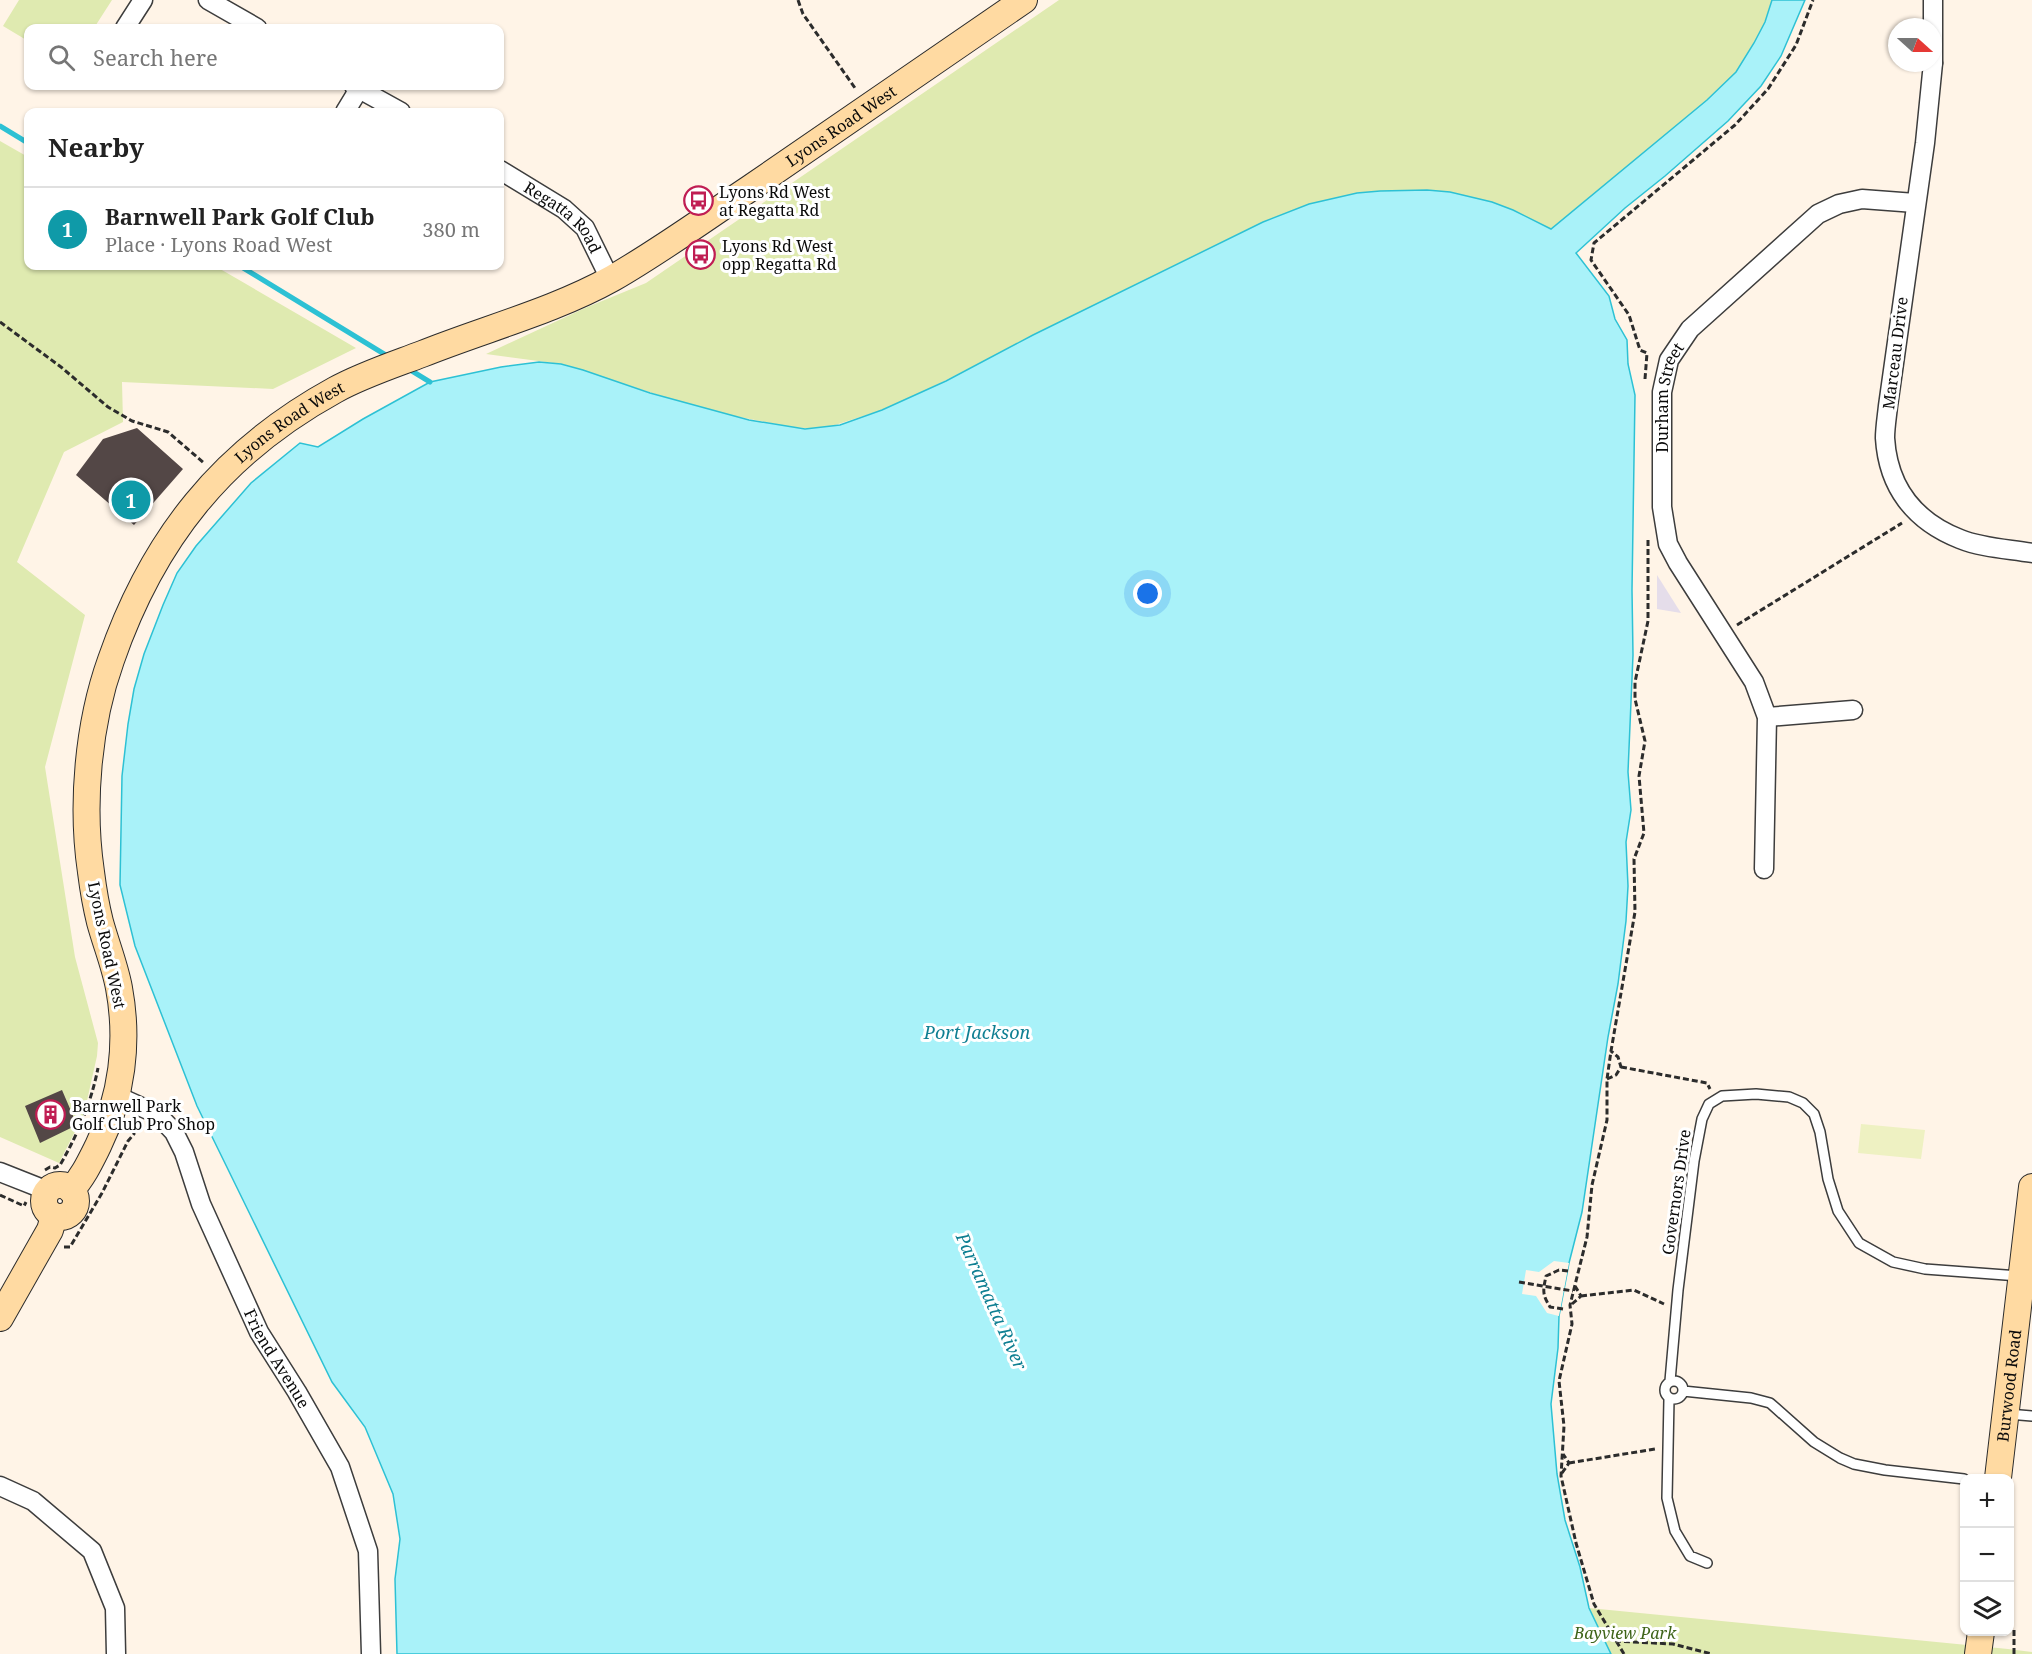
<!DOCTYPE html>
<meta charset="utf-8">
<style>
:root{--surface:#fff;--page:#f6f6f6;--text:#222;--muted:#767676;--line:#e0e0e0;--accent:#c01d53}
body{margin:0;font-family:"Noto Serif",serif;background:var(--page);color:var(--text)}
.controls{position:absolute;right:18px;bottom:18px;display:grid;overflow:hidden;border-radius:12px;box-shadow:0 2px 4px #0004}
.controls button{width:54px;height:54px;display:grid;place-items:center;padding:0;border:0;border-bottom:2px solid var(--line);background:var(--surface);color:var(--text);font:30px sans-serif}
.compass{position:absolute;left:1888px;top:18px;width:54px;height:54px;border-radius:50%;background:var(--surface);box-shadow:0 2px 4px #0004;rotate:111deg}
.you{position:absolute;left:1148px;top:594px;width:21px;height:21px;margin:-15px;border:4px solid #fff;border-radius:50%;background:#1a73e8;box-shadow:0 0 0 9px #1a73e833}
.badge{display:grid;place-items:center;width:39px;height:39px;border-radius:50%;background:var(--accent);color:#fff;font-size:20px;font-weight:700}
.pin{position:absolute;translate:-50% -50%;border:3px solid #fff;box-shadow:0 2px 6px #0006}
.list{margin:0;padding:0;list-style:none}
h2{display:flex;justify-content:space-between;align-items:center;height:78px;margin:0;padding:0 24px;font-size:26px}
h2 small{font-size:20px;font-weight:400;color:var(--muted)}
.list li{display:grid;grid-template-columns:39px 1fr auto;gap:18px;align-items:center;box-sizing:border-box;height:84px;padding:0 24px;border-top:2px solid var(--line)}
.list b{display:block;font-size:22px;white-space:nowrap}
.list p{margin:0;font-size:20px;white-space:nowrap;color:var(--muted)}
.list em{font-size:20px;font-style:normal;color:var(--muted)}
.icon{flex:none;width:33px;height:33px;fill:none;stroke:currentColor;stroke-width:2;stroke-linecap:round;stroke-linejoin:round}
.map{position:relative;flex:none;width:2032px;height:1654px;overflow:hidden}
.search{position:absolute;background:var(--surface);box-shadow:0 2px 4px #0004;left:24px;top:24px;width:480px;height:66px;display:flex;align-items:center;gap:15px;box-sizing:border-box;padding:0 21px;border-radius:12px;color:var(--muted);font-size:22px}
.panel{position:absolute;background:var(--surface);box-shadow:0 2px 4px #0004;left:24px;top:108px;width:480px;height:162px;border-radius:12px}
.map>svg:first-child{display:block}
</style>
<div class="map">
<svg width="2032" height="1654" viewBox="0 0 2032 1654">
<rect width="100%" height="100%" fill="#fff4e7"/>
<!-- industrial -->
<path fill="#e5ddea" d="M 1657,575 L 1681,613 L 1657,609 Z"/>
<!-- green -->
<path fill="#dfeab0" d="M 19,0 L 112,0 L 94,28 L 28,28 L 28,41 L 3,26 Z
M 1059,0 L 1772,0 L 1765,22 L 1754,43 L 1736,72 L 1707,100 L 1551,230 L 1513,210 L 1492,202 L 1450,192 L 1403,190 L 1357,193 L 1241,233 L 924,391 L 882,410 L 832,426 L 819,429 L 791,427 L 709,411 L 561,364 L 486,354 L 585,308 L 646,283 Z
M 0,141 L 28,157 L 28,266 L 215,266 L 356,348 L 273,389 L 122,382 L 123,422 L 64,452 L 17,562 L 85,615 L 45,767 L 75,957 L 98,1043 L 97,1056 L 84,1114 L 59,1163 L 0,1137 Z
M 1589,1608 L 2008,1649 L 2032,1652 L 2032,1654 L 1611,1654 Z"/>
<!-- pitch -->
<path fill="#eef1c2" d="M 1861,1124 L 1925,1130 L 1921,1159 L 1858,1153 Z"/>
<!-- water -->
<path fill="#a9f2f9" stroke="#2dc1d4" stroke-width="1.5" d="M 1772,0 L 1805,0 L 1781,56 L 1761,86 L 1728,121 L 1665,176 L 1625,208 L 1576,253 L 1609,296 L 1615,319 L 1627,340 L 1628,364 L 1635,395 L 1632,590 L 1633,655 L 1628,772 L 1631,810 L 1626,842 L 1628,886 L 1626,921 L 1618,984 L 1608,1037 L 1582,1212 L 1569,1263 L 1559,1316 L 1558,1348 L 1551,1404 L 1557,1474 L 1565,1520 L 1580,1567 L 1589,1608 L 1611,1654 L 397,1654 L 395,1579 L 400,1539 L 393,1494 L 365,1427 L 332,1382 L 197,1106 L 135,946 L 120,885 L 122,776 L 128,724 L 134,689 L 144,654 L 163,605 L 177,573 L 196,546 L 251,483 L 300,443 L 318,447 L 363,419 L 430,382 L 501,367 L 539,362 L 561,364 L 583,370 L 650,393 L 749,420 L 805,429 L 840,425 L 882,410 L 946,381 L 1033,335 L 1263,222 L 1309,204 L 1357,193 L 1380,191 L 1427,190 L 1450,192 L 1492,202 L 1513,210 L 1551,229 L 1707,100 L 1736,72 L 1754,43 L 1765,22 Z"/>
<!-- pier -->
<path fill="#fff4e7" d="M 1554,1261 L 1569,1263 L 1559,1316 L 1547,1313 L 1536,1296 L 1522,1294 L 1526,1270 L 1539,1272 Z"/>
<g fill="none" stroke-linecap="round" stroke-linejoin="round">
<!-- stream -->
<path stroke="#2dc1d4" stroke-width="5" d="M 0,126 L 28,143
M 240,266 L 389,357
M 407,368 L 430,382"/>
</g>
<!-- building -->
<path fill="#534746" d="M 137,428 L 183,469 L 134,525 L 76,475 L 103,439 Z
M 62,1090 L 77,1125 L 40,1143 L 25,1106 Z"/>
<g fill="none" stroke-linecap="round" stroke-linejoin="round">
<defs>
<path id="lane" d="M1665 1390a9 9 0 1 1 18 0a9 9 0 1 1-18 0Z
M 1670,1381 L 1678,1290 L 1694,1161 L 1702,1119 L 1709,1104 L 1722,1096 L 1756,1094 L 1789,1097 L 1803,1103 L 1814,1114 L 1820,1132 L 1828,1179 L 1838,1211 L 1859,1243 L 1893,1262 L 1925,1269 L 2019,1276
M 1683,1391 L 1751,1398 L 1770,1403 L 1814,1442 L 1840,1458 L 1854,1464 L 1885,1470 L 1964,1479
M 1669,1399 L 1667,1498 L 1675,1531 L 1690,1556 L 1707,1563
M 2008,1414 L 2032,1416"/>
<g id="street">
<path d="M 208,0 L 257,28"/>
<path d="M 1933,0 L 1933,63"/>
<path d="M 125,28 L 143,0"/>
<path d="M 1933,63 L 1925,143 L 1888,406 C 1887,416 1885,428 1885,438 C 1888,487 1914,521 1960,539 C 1982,548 2009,549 2032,553"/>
<path d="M 354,86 L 401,112"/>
<path d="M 345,112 L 359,89"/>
<path id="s1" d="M 500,170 L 564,209 L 585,228 L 610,279"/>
<path d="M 1767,717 L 1853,710"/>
<path id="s2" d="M 1764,869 L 1767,717 L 1754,682 L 1678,563 L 1668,544 L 1662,507 L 1662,392 L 1669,360 L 1690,329 L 1818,214 L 1839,204 L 1862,199 L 1915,203"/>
<path id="s3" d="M 117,1096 L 157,1114 L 174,1132 L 184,1152 L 201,1204 L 259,1332 L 297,1392 L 340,1467 L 368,1551 L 371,1654"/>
<path d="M 0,1172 L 48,1191"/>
<path d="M 0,1486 L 33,1501 L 92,1551 L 115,1608 L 116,1654"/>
</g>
<g id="secondary">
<circle cx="60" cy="1201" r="16"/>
<path id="s4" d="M 71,1190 C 83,1177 90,1162 98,1146 C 122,1097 129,1042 119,988 C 115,966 106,944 100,922 C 96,906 93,888 91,872 C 81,805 88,724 111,660 C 153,539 222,452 335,390 C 362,375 393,365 422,354 C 484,329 554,311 613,278 C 660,251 704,219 749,189 C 841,126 932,63 1024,0"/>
<path d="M 0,1318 L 50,1230 L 54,1216"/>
<path id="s5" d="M 1998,1478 L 2032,1187"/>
<path d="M 1978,1654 L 1981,1632"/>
</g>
</defs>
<!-- lane casing -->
<use href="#lane" stroke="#3d3d3d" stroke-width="12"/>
<!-- street casing -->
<use href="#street" stroke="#3d3d3d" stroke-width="21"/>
<!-- secondary casing -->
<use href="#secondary" stroke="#2c2c2c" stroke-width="28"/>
<!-- path -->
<path stroke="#2c2c2c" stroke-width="3" stroke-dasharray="6 3" stroke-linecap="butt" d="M 798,0 L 803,14 L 855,88
M 0,322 L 61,367 L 108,407 L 132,421 L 168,432 L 204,463
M 1645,379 L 1647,353 L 1640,350 L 1629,315 L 1591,260 L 1594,243 L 1735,125 L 1768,89 L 1796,45 L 1813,0
M 1737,625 L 1902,523
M 1621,1067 L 1707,1083 L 1710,1089
M 1607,1079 L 1616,1075 L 1621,1067 L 1618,1057 L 1611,1051
M 45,1170 L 50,1167 L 55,1168 L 60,1165 C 78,1134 91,1103 98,1068
M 0,1195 L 24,1206 L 26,1202
M 64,1247 L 70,1247 L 102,1193 L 128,1141 L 134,1134 L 132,1120
M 1519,1282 L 1573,1291
M 1581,1296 L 1634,1290 L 1664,1304
M 1572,1304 L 1581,1296 L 1575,1286
M 1563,1309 L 1550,1307 C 1542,1294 1543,1291 1546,1276 L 1559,1270 L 1569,1271
M 1569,1463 L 1655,1449
M 1562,1473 L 1569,1463 L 1563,1454
M 2014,1630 L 2014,1654
M 1615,1641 L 1673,1644 L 1712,1654
M 1624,1654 L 1594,1604 L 1576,1543 L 1561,1476 L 1564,1426 L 1559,1381 L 1572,1324 L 1570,1305 L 1587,1237 L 1592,1185 L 1607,1120 L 1607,1079 L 1611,1051 L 1635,912 L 1634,859 L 1644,833 L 1639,776 L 1645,741 L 1635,699 L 1635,682 L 1648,621 L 1648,539"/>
<!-- lane -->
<use href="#lane" stroke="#fff" stroke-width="9"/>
<!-- street -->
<use href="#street" stroke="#fff" stroke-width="18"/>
<!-- secondary -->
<use href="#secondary" stroke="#ffdaa2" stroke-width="26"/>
</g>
<!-- icons -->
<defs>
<symbol id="bus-ring" viewBox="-11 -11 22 22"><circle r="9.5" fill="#fff" stroke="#c01d53" stroke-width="1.5"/><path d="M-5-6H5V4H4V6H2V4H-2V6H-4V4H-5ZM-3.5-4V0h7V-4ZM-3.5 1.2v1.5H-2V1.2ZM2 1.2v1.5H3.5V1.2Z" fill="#c01d53"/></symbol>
<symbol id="building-ring" viewBox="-11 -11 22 22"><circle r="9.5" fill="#fff" stroke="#c01d53" stroke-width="1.5"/><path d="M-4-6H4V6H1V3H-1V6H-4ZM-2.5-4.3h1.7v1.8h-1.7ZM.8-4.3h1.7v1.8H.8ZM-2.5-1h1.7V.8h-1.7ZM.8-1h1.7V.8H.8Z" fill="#c01d53"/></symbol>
</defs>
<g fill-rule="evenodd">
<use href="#bus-ring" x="682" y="184" width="33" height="33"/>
<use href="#bus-ring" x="684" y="238" width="33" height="33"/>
<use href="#building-ring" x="34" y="1098" width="33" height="33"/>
</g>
<g text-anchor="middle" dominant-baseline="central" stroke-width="6" stroke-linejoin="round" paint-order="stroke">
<!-- street labels -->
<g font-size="16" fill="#0a0a0a" stroke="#fff">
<text stroke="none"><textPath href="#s4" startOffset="1482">Lyons Road West</textPath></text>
<text stroke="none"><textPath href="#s1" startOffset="80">Regatta Road</textPath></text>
<text transform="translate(1895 353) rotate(-83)">Marceau Drive</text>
<text stroke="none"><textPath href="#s2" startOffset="500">Durham Street</textPath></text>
<text stroke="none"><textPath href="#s4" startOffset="852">Lyons Road West</textPath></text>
<text transform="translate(107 945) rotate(78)">Lyons Road West</text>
<text transform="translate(1676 1192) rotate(-82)">Governors Drive</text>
<text stroke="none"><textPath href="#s3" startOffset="318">Friend Avenue</textPath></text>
<text stroke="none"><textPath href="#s5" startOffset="93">Burwood Road</textPath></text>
</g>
<!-- poi labels -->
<g font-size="16" fill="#0a0a0a" stroke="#fff" text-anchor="start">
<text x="719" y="192">Lyons Rd West<tspan x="719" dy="18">at Regatta Rd</tspan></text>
<text x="722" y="246">Lyons Rd West<tspan x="722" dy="18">opp Regatta Rd</tspan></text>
<text x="72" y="1106">Barnwell Park<tspan x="72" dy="18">Golf Club Pro Shop</tspan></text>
</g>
<!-- park labels -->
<g font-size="16" font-style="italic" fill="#3e6419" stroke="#fff">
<text x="1625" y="1633">Bayview Park</text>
</g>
<!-- water labels -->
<g font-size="18" font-style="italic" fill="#0f7f92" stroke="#fff">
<text x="977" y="1032">Port Jackson</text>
<text transform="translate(992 1301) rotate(66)">Parramatta River</text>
</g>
</g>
</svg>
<div class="controls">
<button>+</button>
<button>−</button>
<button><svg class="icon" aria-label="layers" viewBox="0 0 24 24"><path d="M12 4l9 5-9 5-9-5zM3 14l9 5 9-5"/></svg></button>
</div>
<svg class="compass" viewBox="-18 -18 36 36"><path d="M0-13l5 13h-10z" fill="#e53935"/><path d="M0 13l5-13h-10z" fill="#767676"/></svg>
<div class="you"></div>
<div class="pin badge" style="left:131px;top:500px;background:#0f9aa8">1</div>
<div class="search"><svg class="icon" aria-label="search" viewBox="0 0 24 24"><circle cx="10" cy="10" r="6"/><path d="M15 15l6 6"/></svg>Search here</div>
<section class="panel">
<h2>Nearby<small></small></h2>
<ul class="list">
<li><span class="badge" style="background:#0f9aa8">1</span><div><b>Barnwell Park Golf Club</b><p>Place · Lyons Road West</p></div><em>380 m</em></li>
</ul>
</section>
</div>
